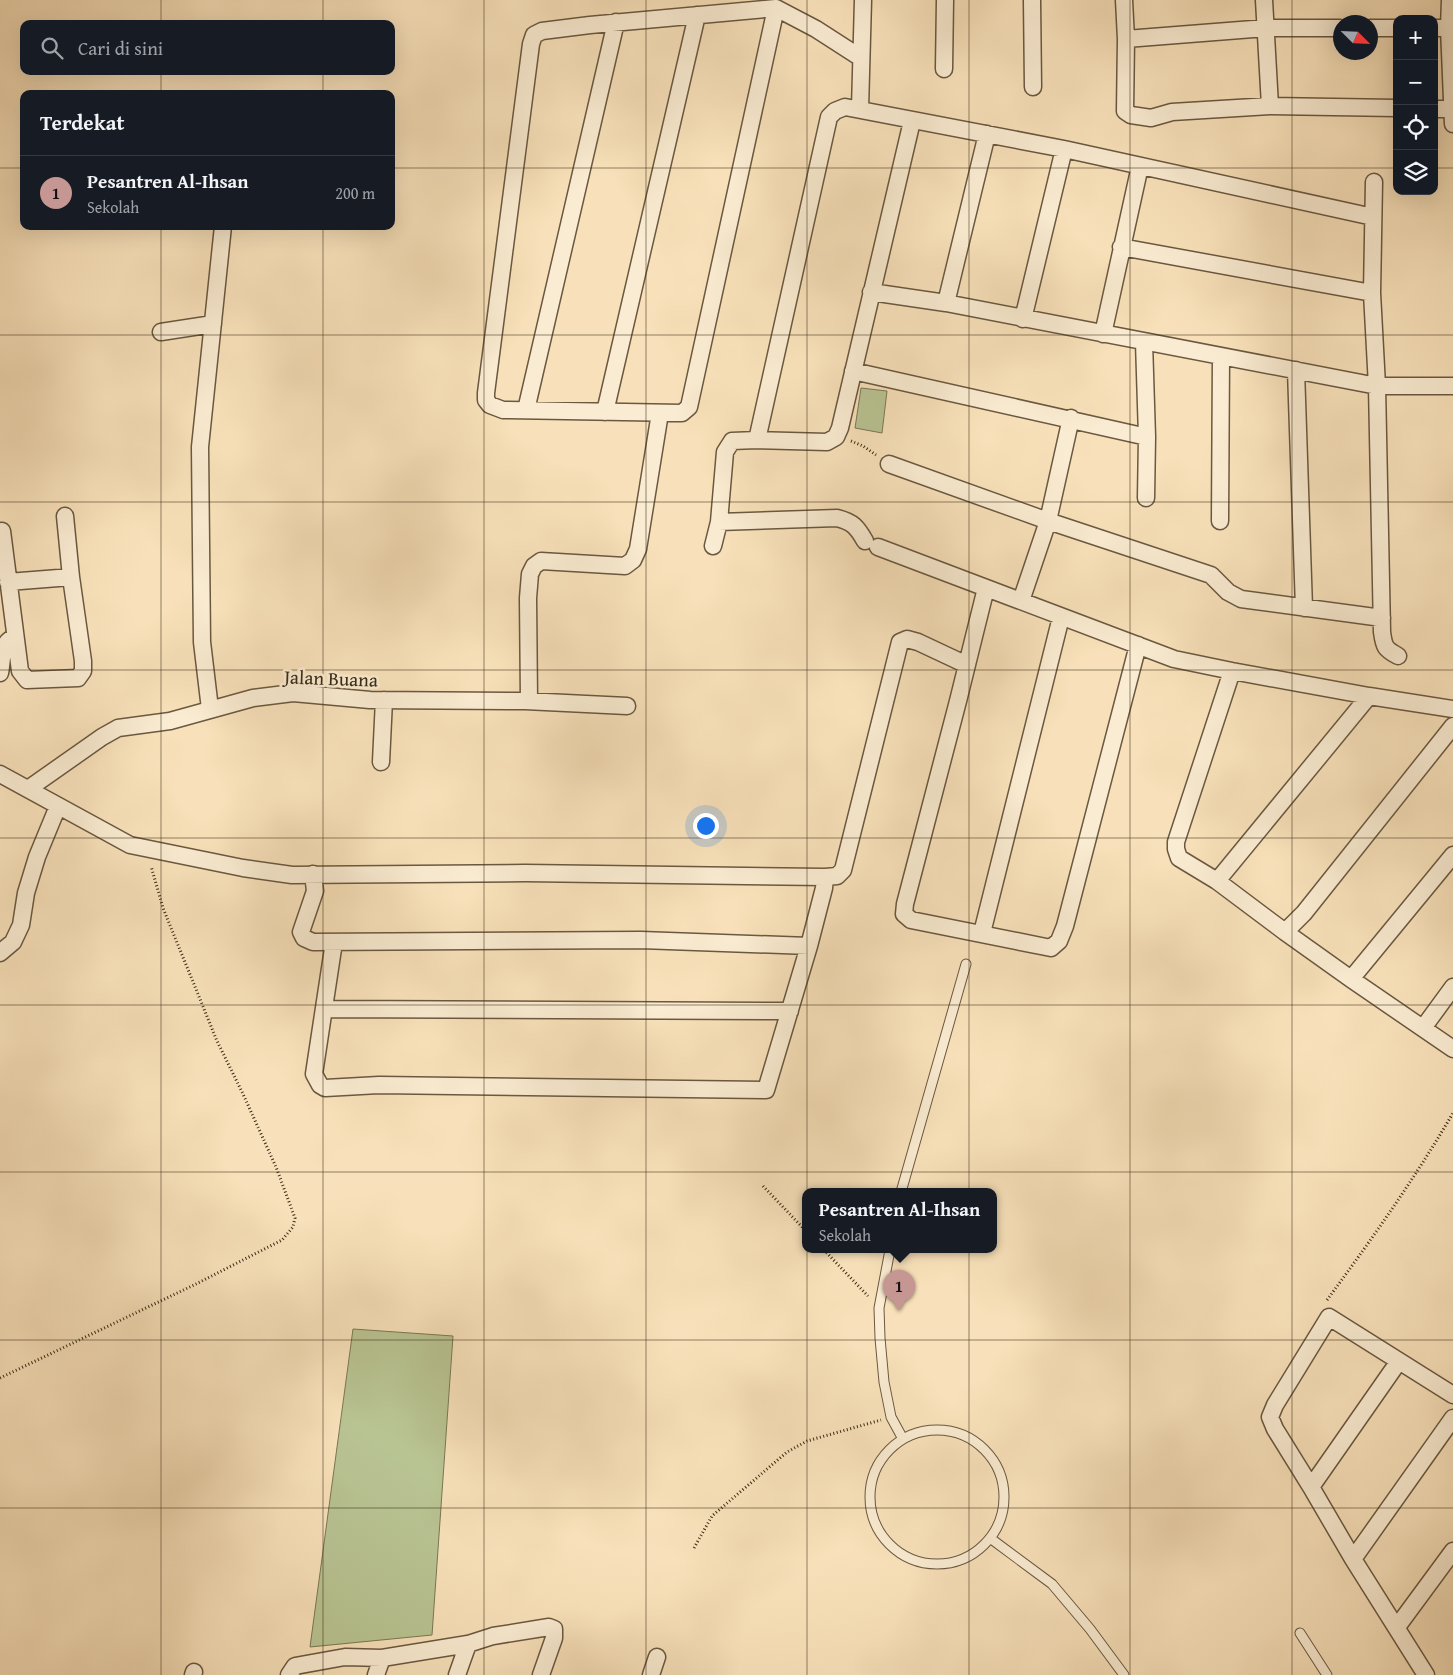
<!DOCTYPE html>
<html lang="id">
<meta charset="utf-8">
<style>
:root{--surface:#171b24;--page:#20242c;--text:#f1f3f6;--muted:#9ea1a6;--line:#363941;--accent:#c59692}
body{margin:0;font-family:"Gentium Book Plus",serif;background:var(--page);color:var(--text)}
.controls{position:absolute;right:15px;top:15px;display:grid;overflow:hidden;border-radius:10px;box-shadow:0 5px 20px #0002}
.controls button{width:45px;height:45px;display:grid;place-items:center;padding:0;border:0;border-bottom:1px solid var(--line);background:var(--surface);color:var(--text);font:25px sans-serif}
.compass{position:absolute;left:1333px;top:15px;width:45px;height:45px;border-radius:50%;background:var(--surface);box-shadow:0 5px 20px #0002;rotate:114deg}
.you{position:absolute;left:705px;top:825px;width:18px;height:18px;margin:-12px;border:4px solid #fff;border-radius:50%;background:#1a73e8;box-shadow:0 0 0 8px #1a73e833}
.badge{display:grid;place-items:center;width:32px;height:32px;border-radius:50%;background:var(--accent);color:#111;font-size:16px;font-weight:700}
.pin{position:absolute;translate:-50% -41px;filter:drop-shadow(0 1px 2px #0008)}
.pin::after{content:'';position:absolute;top:26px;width:18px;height:15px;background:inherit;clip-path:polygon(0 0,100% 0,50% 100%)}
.popup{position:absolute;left:802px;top:1188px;width:195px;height:65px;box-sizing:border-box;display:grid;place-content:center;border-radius:10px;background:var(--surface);filter:drop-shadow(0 1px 4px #0005);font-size:16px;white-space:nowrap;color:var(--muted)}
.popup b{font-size:19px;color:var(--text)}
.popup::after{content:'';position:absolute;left:50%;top:100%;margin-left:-10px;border:10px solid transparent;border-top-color:var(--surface)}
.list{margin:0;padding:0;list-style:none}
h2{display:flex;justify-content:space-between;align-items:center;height:65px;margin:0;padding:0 20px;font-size:21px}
h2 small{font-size:16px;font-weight:400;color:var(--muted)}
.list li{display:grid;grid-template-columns:32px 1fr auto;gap:15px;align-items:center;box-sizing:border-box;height:75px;padding:0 20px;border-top:1px solid var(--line)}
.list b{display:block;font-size:19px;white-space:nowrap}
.list p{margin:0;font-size:16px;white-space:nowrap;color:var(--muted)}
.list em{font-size:16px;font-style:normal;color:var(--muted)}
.icon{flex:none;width:28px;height:28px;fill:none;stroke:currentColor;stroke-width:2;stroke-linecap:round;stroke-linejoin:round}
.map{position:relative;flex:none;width:1453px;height:1675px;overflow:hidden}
.search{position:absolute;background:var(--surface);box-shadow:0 5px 20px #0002;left:20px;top:20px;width:375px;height:55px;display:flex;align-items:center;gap:12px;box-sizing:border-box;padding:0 18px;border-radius:10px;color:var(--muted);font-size:19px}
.panel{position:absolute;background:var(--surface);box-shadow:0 5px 20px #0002;left:20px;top:90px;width:375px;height:140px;border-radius:10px}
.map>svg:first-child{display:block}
</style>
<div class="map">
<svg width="1453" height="1675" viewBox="0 0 1453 1675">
<rect width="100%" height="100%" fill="#f8e1ba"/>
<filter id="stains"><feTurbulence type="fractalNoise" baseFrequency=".004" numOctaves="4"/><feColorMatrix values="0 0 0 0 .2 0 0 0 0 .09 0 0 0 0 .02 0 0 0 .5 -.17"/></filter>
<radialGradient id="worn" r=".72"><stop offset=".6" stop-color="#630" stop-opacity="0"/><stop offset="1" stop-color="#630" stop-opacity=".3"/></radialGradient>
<!-- green -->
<path fill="#b9c493" stroke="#7a7855" d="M 861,388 L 887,391 L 882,433 L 855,428 Z
M 353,1329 L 453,1336 L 432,1635 L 310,1647 Z"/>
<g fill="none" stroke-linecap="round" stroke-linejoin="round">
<defs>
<path id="service" d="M 901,1192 L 966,964
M 890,1250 L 879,1308 L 880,1338 L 884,1382 L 891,1417 L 903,1439
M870 1497a67 67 0 1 1 134 0a67 67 0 1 1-134 0Z
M 990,1538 L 1052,1584 L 1090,1629 L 1124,1675
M 1300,1633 L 1327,1675"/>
<path id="minor" d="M 1032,0 L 1033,87
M 1124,0 L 1126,39 L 1125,111 L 1131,115 L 1151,118 L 1172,112 L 1270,106 L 1397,108
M 1264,0 L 1270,106
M 1450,0 L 1449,28 L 1453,124
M 776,8 L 689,407 L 682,413 L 503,410 L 490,405 L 486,400 L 486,393 L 531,44 L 534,35 L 542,31 L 590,25 L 776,8 L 816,29 L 861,58
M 1370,28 L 1397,28
M 1434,28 L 1449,28
M 1126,39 L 1266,28 L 1340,28
M 944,69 L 945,0
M 860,109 L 863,0
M 1434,109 L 1452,109
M 1374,182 L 1372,293 L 1377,386 L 1382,632 C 1384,647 1385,649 1398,656
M 1121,247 L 1372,293
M 871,292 L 946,303 L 1377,386 L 1453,386
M 946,303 L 987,134
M 1023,319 L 1064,149
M 161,332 L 213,324
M 1103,334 L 1140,166
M 1144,342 L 1147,437 L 1146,498
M 1296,370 L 1304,608
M 853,371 L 1147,437
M 526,410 L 616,22
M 605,412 L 697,15
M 757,440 L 829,117 L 835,111 L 845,107 L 1064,149 L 1373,217
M 889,464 L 1048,521 L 1211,575 L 1228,592 L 1241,599 L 1382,618
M 1220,521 L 1221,356
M 719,522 L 837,518 C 853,522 857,527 865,541
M 2,531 L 20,671 L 27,680 L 78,678 L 83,671 L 83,661 L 71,577
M 713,546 L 719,522 L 725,452 L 732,441 L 757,440 L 827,442 L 836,437 L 840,428 L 912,121
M 878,547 L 1174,659 L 1232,671 L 1369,696 L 1453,709
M 8,582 L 71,577 L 65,516
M 986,588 L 958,701 L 905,904 L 904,914 L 911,920 L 1051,948 L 1059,941 L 1065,926 L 1138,645
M 1021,601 L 1048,521 L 1071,418
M 0,673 C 3,659 0,642 15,637
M 529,701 L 528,598 L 530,574 L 534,566 L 541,561 L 625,566 L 633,560 L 638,549 L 660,413
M 210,709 L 202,642 L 200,447 L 223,226
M 1453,726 L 1304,913 L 1285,932 L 1351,979 L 1453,1049
M 381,762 L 384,700
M 0,774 L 130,845 L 243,868 L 292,875 L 525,873 L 825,877 L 824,888 L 809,946 L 766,1090 L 379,1085 L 325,1088 L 320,1085 L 314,1074 L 334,942
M 28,789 L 102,737 L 118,728 L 170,721 L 253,698 L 293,693 L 370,700 L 525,701 L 627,706
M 313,874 L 315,891 L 301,932 L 304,938 L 313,942 L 641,940 L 809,946
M 825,877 L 837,876 L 843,870 L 900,642 L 907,639 L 918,642 L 967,665
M 1217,881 L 1179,858 L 1176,849 L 1176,842 L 1232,671
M 1285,932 L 1217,881 L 1369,696
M 982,933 L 1061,617
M 0,953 L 13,942 L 21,925 L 26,893 L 37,857 L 58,806
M 1351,979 L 1453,855
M 324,1009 L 790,1011
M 1423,1028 L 1453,987
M 1311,1487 L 1399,1361
M 1353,1559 L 1453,1418
M 1397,1627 L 1453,1551
M 193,1675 L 194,1672
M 289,1675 L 295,1666 L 345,1657 L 382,1658 L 468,1644 L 493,1636 L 549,1627 L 554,1629 L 554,1638 L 541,1675
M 376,1675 L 382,1658
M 457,1675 L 468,1644
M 651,1675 L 657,1657
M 1426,1675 L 1353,1559 L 1311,1487 L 1275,1429 L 1270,1417 L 1275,1405 L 1329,1317 L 1453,1395"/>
</defs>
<!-- service casing -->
<use href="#service" stroke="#6a5840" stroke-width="11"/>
<!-- minor casing -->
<use href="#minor" stroke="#6a5840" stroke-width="19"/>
<!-- path -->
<path stroke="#3a2b17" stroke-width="3" stroke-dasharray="1 2.5" stroke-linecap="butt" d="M 851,441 L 863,446 L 876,455
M 763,1186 L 805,1230
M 824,1250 L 868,1296
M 1327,1300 C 1372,1239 1415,1178 1453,1113
M 0,1378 L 196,1284 L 282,1240 L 293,1227 L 295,1218 L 276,1167 L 243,1094 L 217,1041 L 163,908 L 151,866
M 694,1548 L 712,1516 L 787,1452 L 807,1441 L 881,1420"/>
<!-- service -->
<use href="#service" stroke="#faecd2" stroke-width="9"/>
<!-- minor -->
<use href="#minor" stroke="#faecd2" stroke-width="16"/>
</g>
<!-- grid -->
<path fill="none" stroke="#3a2b17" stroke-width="1" stroke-opacity="0.55" d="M 161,0 L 161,24M 323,0 L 323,24M 484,0 L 484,1675M 646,0 L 646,1675M 807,0 L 807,1675M 969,0 L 969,1675M 1130,0 L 1130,1675M 1292,0 L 1292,1675M 161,71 L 161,94M 323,71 L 323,94M 0,168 L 24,168M 391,168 L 1397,168M 1434,168 L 1453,168M 161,226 L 161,1675M 323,226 L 323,1675M 0,335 L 1453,335M 0,502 L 1453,502M 0,670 L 1453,670M 0,838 L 1453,838M 0,1005 L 1453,1005M 0,1172 L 1453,1172M 0,1340 L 1453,1340M 0,1508 L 1453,1508"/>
<g text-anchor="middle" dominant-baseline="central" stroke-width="5" stroke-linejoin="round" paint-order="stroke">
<!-- street labels -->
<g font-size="19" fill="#3a2b17" stroke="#faecd2">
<text transform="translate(331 678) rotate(2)">Jalan Buana</text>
</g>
</g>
<rect width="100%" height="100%" filter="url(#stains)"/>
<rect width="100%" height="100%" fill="url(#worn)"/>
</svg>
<div class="controls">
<button>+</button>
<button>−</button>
<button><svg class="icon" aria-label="locate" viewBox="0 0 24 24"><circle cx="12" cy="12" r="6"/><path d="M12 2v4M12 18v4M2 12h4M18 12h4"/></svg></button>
<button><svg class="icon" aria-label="layers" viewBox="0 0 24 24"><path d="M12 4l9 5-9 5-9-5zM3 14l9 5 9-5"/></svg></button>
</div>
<svg class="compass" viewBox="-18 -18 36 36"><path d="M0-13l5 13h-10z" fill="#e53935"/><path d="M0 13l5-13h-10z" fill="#9ea1a6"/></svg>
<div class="you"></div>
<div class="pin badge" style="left:899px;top:1311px">1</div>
<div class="popup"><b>Pesantren Al-Ihsan</b>Sekolah</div>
<div class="search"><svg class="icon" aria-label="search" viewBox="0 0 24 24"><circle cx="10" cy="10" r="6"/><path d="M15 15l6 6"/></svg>Cari di sini</div>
<section class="panel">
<h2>Terdekat<small></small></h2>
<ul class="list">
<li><span class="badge">1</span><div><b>Pesantren Al-Ihsan</b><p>Sekolah</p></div><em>200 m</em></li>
</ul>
</section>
</div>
